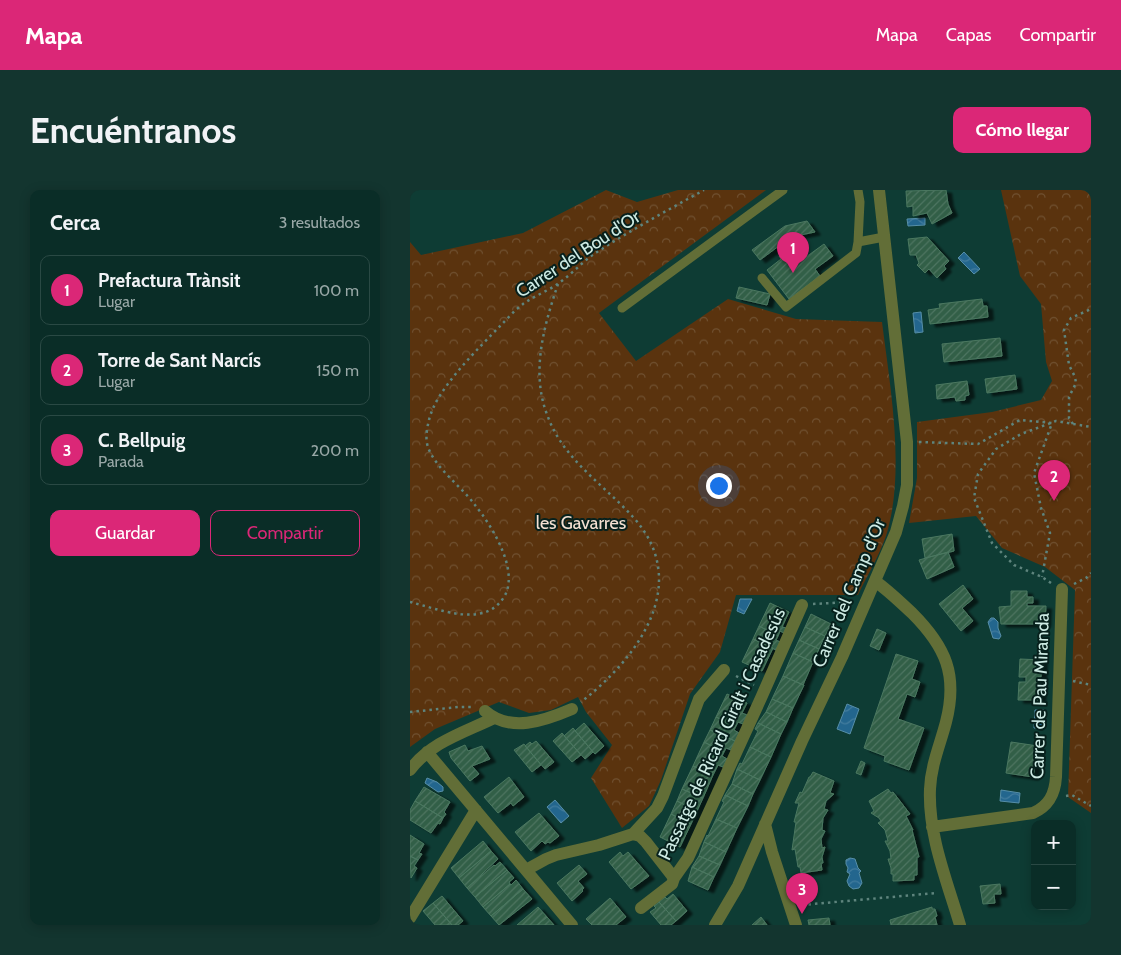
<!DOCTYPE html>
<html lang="es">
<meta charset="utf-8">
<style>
:root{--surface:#0a2d27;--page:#13352f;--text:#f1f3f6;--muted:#99a8a7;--line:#2a4944;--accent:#db2777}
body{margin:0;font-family:Cabin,sans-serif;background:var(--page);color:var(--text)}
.controls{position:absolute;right:15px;bottom:15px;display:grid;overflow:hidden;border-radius:10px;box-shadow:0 2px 12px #0003}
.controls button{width:45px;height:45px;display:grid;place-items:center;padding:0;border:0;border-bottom:1px solid var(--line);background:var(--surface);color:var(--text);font:25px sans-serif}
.you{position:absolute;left:308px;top:295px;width:18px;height:18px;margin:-12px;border:4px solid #fff;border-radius:50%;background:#1a73e8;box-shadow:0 0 0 8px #1a73e833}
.badge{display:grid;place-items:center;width:32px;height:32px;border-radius:50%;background:var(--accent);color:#fff;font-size:16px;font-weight:700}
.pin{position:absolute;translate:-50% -41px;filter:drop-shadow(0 1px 2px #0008)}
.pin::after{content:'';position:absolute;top:26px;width:18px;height:15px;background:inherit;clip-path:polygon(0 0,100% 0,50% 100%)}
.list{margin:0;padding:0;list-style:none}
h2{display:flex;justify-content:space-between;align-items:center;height:65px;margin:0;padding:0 20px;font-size:21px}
h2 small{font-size:16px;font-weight:400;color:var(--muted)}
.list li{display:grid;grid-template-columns:32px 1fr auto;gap:15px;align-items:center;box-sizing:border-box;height:70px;margin:0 10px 10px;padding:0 10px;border:1px solid var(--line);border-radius:10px}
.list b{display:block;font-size:19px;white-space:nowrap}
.list p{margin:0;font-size:16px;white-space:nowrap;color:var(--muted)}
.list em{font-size:16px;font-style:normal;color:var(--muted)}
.actions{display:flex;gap:10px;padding:15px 20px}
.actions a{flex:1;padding:11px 0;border:1px solid var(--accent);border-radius:10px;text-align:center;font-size:18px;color:var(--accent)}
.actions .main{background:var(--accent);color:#fff}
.map{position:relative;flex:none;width:681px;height:735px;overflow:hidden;border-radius:10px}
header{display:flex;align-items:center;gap:30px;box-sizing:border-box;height:70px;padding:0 25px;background:var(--accent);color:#fff}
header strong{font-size:24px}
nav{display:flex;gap:28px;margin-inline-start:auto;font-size:18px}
.intro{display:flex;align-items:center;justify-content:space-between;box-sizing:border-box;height:120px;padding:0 30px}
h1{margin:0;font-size:35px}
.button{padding:12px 22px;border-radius:10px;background:var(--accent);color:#fff;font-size:18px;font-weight:700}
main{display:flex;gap:30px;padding:0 30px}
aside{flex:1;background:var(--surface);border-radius:10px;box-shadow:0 2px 12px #0003}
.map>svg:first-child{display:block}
</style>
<header>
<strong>Mapa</strong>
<nav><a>Mapa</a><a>Capas</a><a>Compartir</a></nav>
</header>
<div class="intro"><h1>Encuéntranos</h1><a class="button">Cómo llegar</a></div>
<main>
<aside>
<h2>Cerca<small>3 resultados</small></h2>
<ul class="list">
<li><span class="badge">1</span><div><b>Prefactura Trànsit</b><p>Lugar</p></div><em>100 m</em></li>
<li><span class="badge">2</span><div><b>Torre de Sant Narcís</b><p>Lugar</p></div><em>150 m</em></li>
<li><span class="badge">3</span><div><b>C. Bellpuig</b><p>Parada</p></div><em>200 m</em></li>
</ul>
<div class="actions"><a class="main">Guardar</a><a>Compartir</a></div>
</aside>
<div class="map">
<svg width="681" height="735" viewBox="0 0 681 735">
<defs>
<pattern id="forest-crowns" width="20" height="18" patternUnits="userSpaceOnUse" patternTransform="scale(1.25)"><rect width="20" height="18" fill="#5a330e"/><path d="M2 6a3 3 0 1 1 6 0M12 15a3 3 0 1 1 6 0" fill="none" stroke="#705131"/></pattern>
<pattern id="water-waves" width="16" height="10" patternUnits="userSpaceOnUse" patternTransform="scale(1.25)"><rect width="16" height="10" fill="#23668e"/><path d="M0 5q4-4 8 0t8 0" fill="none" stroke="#427c9e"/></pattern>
<pattern id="building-hatch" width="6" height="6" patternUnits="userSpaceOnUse" patternTransform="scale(1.25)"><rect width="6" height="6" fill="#315e47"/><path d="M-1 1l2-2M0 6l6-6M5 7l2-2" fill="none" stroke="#4e7561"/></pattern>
<filter id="shadow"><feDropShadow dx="5.5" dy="3" stdDeviation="1" flood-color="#0009"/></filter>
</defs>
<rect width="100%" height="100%" fill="#0e3c34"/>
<!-- forest -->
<path fill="url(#forest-crowns)" d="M 196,0 L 227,12 L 268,0 L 356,0 L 189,123 L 226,171 L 318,109 L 386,129 L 472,132 C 480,197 496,282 476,346 C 469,366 457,386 448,405 L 326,405 L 310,462 L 280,504 L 251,590 L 239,616 L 212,638 L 181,588 L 202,555 L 176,522 L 168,507 L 141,520 L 119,523 L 89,512 L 25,539 L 0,557 L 0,52 L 11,65 L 113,43 Z
M 591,0 L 681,0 L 681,623 L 658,607 L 665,400 L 635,377 L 592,358 L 566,326 L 499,333 L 507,288 L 507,232 L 582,222 L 631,210 L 642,191 L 636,172 L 631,114 L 610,86 Z"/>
<!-- water -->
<path fill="url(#water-waves)" stroke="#568ea8" d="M 515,28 L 515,35 L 498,36 L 497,29 Z
M 554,62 L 570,79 L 564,84 L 548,68 Z
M 511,122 L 513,142 L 505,143 L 503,123 Z
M 330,409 L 342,409 L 334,424 L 327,421 Z
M 581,428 L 584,428 L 588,432 L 588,438 L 591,446 L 589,449 L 583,448 L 578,432 Z
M 437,514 L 449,519 L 440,544 L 427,539 Z
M 625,520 L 634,520 L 633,538 L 624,538 Z
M 17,588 L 27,592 L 33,597 L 33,601 L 28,602 L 15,593 Z
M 591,600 L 610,603 L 609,613 L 590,611 Z
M 145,610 L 159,626 L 151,633 L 137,617 Z
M 440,668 L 445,669 L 448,678 L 451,681 L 449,683 L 452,693 L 449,698 L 443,699 L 439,696 L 437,691 L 440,684 L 437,682 L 438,678 L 436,674 L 436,670 Z"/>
<!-- building -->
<path fill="url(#building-hatch)" stroke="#4b7860" filter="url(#shadow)" d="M 536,0 L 538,14 L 542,23 L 522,34 L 517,23 L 503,26 L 503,16 L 497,17 L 496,1 Z
M 397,31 L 405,42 L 381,47 L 350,70 L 342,60 L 375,36 Z
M 517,47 L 539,71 L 534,76 L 536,79 L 527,88 L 519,79 L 515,83 L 507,75 L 509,73 L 506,65 L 500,65 L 498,49 Z
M 414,54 L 423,66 L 405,79 L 410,86 L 379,109 L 357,80 L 371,69 L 369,66 L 382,57 L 389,67 L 394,64 L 396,67 Z
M 329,97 L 360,104 L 357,115 L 326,108 Z
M 572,109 L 573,116 L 577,116 L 578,127 L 520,134 L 518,120 L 530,118 L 529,114 Z
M 590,148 L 592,166 L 534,172 L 532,154 Z
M 605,185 L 607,199 L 577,203 L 575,189 Z
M 557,191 L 559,205 L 555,206 L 555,210 L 546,211 L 545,207 L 527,209 L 526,195 Z
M 542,344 L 544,361 L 515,368 L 512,349 Z
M 538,362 L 544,377 L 517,389 L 509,370 Z
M 553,395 L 563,409 L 552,418 L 563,431 L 551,441 L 529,414 Z
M 601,401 L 617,401 L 617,407 L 623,407 L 623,413 L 617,413 L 617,416 L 636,416 L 635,434 L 591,434 L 589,417 L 601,416 Z
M 360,413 L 379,422 L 372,437 L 376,438 L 374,443 L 370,441 L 368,446 L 349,436 Z
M 401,424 L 421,434 L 415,446 L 395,437 Z
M 349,436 L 368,446 L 366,450 L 370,452 L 366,460 L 343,449 Z
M 395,437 L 415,446 L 409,459 L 389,450 Z
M 467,439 L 476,443 L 469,460 L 460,456 Z
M 343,449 L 363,458 L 352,481 L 332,472 Z
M 389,450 L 409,459 L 403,472 L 383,463 Z
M 383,463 L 403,472 L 393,495 L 373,486 Z
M 486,464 L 508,471 L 502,489 L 510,492 L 505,507 L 497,504 L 488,529 L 514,538 L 499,580 L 474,571 L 475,566 L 454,558 Z
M 610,469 L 632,470 L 631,487 L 628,487 L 628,493 L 631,493 L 630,510 L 608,510 L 609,492 L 616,492 L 616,487 L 609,487 Z
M 373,486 L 394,495 L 383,518 L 362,509 Z
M 317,504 L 337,513 L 332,523 L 337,525 L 333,534 L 328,532 L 326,536 L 306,527 Z
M 362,509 L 383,518 L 377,532 L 356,522 Z
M 356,522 L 377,532 L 371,544 L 348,533 Z
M 306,527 L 326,536 L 324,540 L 329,543 L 325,551 L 300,540 Z
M 174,533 L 194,556 L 185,564 L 165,541 Z
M 348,533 L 371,544 L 361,567 L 340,557 L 348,541 L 345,539 Z
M 163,538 L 183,562 L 175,569 L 154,546 Z
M 300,540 L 325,551 L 321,560 L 316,558 L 314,562 L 294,552 Z
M 152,543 L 171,565 L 162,572 L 143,551 Z
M 126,551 L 144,572 L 135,579 L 115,556 L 120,552 L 122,554 Z
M 294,552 L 314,562 L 312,566 L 317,569 L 313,577 L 308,575 L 303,585 L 283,576 Z
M 601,552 L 628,556 L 623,587 L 596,583 Z
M 114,554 L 131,575 L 122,582 L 104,560 Z
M 55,555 L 58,561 L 72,556 L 80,569 L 62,576 L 69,584 L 60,591 L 41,568 L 39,562 Z
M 340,557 L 361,567 L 350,590 L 327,579 L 330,573 L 332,574 Z
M 451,571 L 455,573 L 451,585 L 446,583 Z
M 283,576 L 303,585 L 293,608 L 272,599 Z
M 327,579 L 350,590 L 343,604 L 322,594 Z
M 403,582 L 424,591 L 420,603 L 424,604 L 416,611 L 414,619 L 418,620 L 413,628 L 412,640 L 415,641 L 411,649 L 412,658 L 415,657 L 412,667 L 413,673 L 411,673 L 412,680 L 391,683 L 390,677 L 388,677 L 385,659 L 382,660 L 386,632 L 384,632 L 389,613 L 385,613 L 390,602 L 392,603 L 399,587 L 400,587 Z
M 99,587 L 114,607 L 103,616 L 101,613 L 88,623 L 74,607 Z
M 322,594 L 343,604 L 338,616 L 315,605 Z
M 14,597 L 40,612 L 34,622 L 36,624 L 33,628 L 5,611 Z
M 272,599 L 293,608 L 287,621 L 267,611 Z
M 478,599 L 481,603 L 483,602 L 500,624 L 496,626 L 503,640 L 502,640 L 509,667 L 507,667 L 507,685 L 504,685 L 504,690 L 483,691 L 483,684 L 481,684 L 481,678 L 478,669 L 481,669 L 480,661 L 475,651 L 478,651 L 475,640 L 468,633 L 471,631 L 469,628 L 461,623 L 464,621 L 459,611 Z
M 315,605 L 338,616 L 327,638 L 306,629 L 314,612 L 312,611 Z
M 5,611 L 33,628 L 30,634 L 28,633 L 21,643 L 0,630 L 0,620 Z
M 267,611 L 287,621 L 281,634 L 261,624 Z
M 129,623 L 149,646 L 140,653 L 138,652 L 135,654 L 132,651 L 121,661 L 105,642 Z
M 261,624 L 281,634 L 270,657 L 250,647 Z
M 306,629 L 327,638 L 316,662 L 294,652 L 297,645 L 298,646 Z
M 0,645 L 14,654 L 9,663 L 12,664 L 8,670 L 0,666 Z
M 73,651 L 81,661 L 49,688 L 41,678 Z
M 294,652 L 316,662 L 310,675 L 289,666 Z
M 81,661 L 88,669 L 57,698 L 49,688 Z
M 210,662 L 213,666 L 218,662 L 239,686 L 221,699 L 199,672 Z
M 0,666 L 8,670 L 4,676 L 7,678 L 1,688 Z
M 289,666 L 310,675 L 304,687 L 282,677 Z
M 90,672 L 97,680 L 65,707 L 57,698 L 84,675 L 85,676 Z
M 169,675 L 177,684 L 168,691 L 174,698 L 172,700 L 173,701 L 162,711 L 147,693 Z
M 282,677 L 304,687 L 298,700 L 278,691 Z
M 97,680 L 104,688 L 99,692 L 100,694 L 73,717 L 65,707 Z
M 106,690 L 113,699 L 81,726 L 73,717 L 100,694 L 101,695 Z
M 590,694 L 591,704 L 584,704 L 585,713 L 573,714 L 570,696 Z
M 113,699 L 122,709 L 89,735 L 81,726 Z
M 263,704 L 277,721 L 266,731 L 249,712 L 255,707 L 257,709 Z
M 32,706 L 53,731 L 48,735 L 42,735 L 23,713 Z
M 200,708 L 216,727 L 206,735 L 182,735 L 176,729 Z
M 249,712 L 266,731 L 261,735 L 251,735 L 240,722 L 246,718 L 244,716 Z
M 23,713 L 42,735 L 25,735 L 13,721 Z
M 128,717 L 137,727 L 127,735 L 107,735 Z
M 522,717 L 522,719 L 525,719 L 527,726 L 525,727 L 527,735 L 481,735 L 480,730 Z
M 137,727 L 144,735 L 127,735 Z
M 351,727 L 357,735 L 342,735 Z
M 419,728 L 420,735 L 399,735 L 398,730 Z"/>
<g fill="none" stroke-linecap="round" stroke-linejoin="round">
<!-- path -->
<path stroke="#5e847d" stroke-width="2.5" stroke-dasharray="2.5 4" stroke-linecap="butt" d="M 148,94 C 134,136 120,183 138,227 C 154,270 193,294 223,327 C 283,393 228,468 171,512
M 663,234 L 659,228 L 659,207 L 666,193 L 665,187 L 659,175 L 654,140 L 661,128 L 681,119
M 509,252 L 568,254 L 610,230 L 642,233 L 624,283 L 631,318 L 640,343 L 632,387
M 641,393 L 632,387 L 604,375 L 582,353 L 564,308 L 568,284 L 586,259 L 611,244 L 646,231 L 681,237
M 664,394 L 676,388 L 681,383
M 0,412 C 29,419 74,439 94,407 C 110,381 82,336 65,315 C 52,297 25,278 18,257 C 15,249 17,238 19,230 C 26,199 69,158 91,135 C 98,128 105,120 113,114 C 124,106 138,101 149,93 C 162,84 173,71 187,62 C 221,40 258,20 294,0
M 403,414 L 440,412
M 326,486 L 344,495
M 663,491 L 681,495
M 0,522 L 48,517 L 62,517
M 656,606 L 662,605 L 681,616
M 392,715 L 526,703"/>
<!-- service -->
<path stroke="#626e37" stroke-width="9" d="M 448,52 L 450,12 L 448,0
M 352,88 L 376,117 L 446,63 L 448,52 L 474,47
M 212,118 L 373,0"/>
<!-- minor -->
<path stroke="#626e37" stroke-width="12" d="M 465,391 C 479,401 490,412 502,423 C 536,457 548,485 536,532 C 530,555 521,575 520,599 C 518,645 537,691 550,735
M 75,521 C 100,543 134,531 162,519
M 17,562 L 162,735
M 0,580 C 21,552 53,543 84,528
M 355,634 L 362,662 L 386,735
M 522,637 L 623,623 C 639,616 645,604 646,587 L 652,399
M 223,644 L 247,618 L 253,606 L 289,509 L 314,480
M 116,680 L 136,669 L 146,665 L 189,655 L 223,644 L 230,646 L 236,652 L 264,688
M 231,718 L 262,694 L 264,688 L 278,668 L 351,508 L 392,415
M 0,728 L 66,620
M 305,735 L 328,696 L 392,551 L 432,467 L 486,342 L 493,316 L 497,295 L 497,252 L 469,0"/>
</g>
<g text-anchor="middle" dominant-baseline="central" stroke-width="4" stroke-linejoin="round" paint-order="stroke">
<!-- street labels -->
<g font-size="18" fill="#ceebe4" stroke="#07201c">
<text transform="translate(168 64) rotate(-33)">Carrer del Bou d'Or</text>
<text transform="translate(439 403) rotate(-67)">Carrer del Camp d'Or</text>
<text transform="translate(630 506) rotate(-88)">Carrer de Pau Miranda</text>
<text transform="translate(312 544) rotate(-65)">Passatge de Ricard Giralt i Casadesús</text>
</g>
<!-- park labels -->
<g font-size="18" fill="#f4e0d2" stroke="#07201c">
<text x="171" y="333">les Gavarres</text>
</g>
</g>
</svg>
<div class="controls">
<button>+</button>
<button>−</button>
</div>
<div class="you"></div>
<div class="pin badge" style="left:383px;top:83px">1</div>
<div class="pin badge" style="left:644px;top:311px">2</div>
<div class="pin badge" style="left:392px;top:724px">3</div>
</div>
</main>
